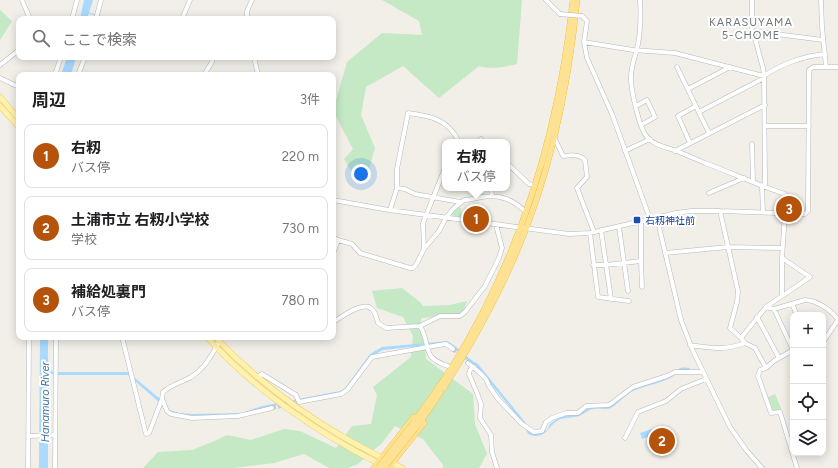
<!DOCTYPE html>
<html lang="ja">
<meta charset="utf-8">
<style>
:root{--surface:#fff;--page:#f6f6f6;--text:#202124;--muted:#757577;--line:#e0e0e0;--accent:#b45309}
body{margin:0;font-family:Figtree,"Noto Sans JP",sans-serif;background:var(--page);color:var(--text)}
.controls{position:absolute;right:12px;bottom:12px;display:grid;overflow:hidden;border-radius:8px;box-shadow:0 2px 10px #0003}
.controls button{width:36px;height:36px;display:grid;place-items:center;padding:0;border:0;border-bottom:1px solid var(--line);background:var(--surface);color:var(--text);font:20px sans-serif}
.you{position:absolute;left:361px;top:174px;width:14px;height:14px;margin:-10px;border:3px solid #fff;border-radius:50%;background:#1a73e8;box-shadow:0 0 0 6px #1a73e833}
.badge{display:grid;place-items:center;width:26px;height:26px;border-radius:50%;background:var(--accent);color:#fff;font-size:13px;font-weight:700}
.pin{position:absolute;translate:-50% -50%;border:2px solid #fff;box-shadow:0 1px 4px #0006}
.popup{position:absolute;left:442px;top:139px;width:68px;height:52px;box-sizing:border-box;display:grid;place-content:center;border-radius:8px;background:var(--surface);filter:drop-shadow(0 1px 3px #0005);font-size:13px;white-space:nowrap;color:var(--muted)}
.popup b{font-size:15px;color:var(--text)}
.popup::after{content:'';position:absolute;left:50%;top:100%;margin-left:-8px;border:8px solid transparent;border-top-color:var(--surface)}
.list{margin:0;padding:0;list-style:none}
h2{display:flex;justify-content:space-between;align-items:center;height:52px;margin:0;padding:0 16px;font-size:17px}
h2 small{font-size:13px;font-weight:400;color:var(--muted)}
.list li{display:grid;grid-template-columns:26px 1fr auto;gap:12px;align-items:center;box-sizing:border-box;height:64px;margin:0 8px 8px;padding:0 8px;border:1px solid var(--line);border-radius:8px}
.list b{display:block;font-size:15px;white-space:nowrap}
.list p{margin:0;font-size:13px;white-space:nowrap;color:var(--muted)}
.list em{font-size:13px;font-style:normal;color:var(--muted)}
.icon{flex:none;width:22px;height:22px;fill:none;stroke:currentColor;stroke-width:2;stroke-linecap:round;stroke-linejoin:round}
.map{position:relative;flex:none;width:838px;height:468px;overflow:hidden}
.search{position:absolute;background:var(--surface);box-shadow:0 2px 10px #0003;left:16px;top:16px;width:320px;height:44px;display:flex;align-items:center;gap:10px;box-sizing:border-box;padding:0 14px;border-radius:8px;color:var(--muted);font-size:15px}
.panel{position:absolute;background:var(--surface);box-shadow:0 2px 10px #0003;left:16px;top:72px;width:320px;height:268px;border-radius:8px}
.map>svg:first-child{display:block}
</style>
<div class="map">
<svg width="838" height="468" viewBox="0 0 838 468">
<rect width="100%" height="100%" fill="#f1efe8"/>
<!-- green -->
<path fill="#c5e8c5" d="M 382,0 L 522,0 L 517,64 C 503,67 493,70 479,66 L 439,98 L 403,66 L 366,87 L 361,115 L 375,148 L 369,169 L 353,174 L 344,159 L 353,149 L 333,111 L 347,62 L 382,33 L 422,35 L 419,21 Z
M 0,10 L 12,21 L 0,40 Z
M 456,207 L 461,208 L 461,217 L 449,215 Z
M 402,288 L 420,302 L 423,306 L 450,305 L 467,301 L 462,315 L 421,318 L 426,359 L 473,394 L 475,424 L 487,454 L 479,468 L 443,468 L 443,465 L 423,439 L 395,426 L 382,443 L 358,464 L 348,468 L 329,468 L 304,454 L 274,463 L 234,468 L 143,468 L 158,452 L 192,450 L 217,440 L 227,435 L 251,440 L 284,429 L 300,431 L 336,448 L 352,426 L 371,424 L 377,395 L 373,387 L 411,357 L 413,336 L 403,317 L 377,308 L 372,291 Z
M 775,394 L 781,408 L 781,411 L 772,411 L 768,397 Z"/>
<!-- water -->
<path fill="#aadaff" d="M 84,0 L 93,0 L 87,19 L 80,19 Z
M 67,57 L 76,57 L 71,75 L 61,75 Z
M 40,337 L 48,337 L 48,371 L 57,372 L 128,372 L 159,398 L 170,410 L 179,413 L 193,414 L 242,413 L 262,406 L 340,391 L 345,388 L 370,354 L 382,347 L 447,341 C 459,347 466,358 478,364 L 525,422 L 530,432 L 534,434 L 547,430 L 550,424 L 559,417 L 578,414 L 591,407 L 609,406 L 633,388 L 675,373 C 679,367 683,367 690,368 L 689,371 C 678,368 678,375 668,379 C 657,384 644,386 633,391 C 625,395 619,403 611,408 C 606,410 599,408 593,409 C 588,410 584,414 579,416 C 574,418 567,417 561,419 C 547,424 547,442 528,434 L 523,423 L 476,366 C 464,360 458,349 446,343 L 383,350 L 377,353 L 347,390 L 340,393 L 263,408 L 244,414 L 225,416 L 178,415 L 168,410 L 128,375 L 57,375 L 48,373 L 48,468 L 39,468 Z
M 652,429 L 654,435 L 642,439 L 640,433 Z"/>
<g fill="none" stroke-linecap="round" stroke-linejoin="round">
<!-- stream -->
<path stroke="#aadaff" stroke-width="1" d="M 89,13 L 96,15
M 99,16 L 108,19"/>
<!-- minor-tunnel -->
<path stroke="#ccccc8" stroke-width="4" stroke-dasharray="4 2" stroke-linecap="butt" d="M 453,349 L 468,363
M 272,408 L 299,402"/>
<defs>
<path id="minor" d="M 22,0 L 30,19
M 546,0 L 560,14
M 640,0 C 641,17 641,32 637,49 C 634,59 630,70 631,81 C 632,93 639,128 647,137 C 655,146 666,147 677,151 C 686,155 696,159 705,163 C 732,173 758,185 785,194
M 752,0 L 752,31 L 753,31 L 763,68 L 764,76 L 765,184 L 762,187 L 763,212
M 821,0 L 822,27 L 826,67
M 582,16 L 587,21 L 584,42 L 587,58 L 612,114 L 650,219
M 72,19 L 77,0
M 96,19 L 101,0
M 182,19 L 190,0
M 247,19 L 247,11 L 252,0
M 753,31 L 823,40
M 584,42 L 633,50 L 675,53 L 764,76 C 781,64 804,56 825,54
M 254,57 L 258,75
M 0,65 L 19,50
M 677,67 L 709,133
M 55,75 L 61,57
M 78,75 L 85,57
M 204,75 L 212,62 L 213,57
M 0,78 L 19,87
M 688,89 L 730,67
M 636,106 L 647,100 L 655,117 L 641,125
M 699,112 L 764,78
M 765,126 L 809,126
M 554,137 L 563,156 C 571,155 579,154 585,160 L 587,177 L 577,188 L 594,232
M 478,142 L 481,139 L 483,142
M 690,143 L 678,116 L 696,106
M 752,144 L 753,182
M 625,151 L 650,139
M 675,151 L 765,105
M 507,163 L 529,184 L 535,185
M 397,188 L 405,189 L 415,194 L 460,202
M 491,188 L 492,196
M 709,193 L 744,178
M 333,200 L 389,210 L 569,234 L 590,233 L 676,213 L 691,211 L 720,211 L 805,214 L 808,211 L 808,204 L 809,70 L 813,67 L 838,67
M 390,210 L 397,188 L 397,169 L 408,113 C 431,116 448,119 459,142
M 720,211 L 738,291 L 737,302 L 730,328 L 741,338
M 657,218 L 681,320 L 693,351 L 730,427 L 747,451 L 762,468
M 641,222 L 641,261 L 642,287
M 619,227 L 628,291
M 601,230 L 611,299
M 590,233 L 598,297 L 629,301
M 333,237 L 338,240 L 352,244 L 360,253 L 410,268 L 413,268 L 416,265 L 424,249 L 439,231 L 446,218 L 453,209 L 464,200 C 470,200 476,198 482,197 C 501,194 513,200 526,212
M 424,249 L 423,223 L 445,168
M 665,253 L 728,247 L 782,248
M 333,254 L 338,240
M 782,258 L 782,295
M 593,265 L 606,265 L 641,261
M 792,304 L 797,315
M 766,307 L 810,277 L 782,258 L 785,213
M 774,309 L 793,350
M 757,317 L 779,358
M 333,322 C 342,317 364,300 372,309 C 375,312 377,319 378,323 L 386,328 L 420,326 C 432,346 420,357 448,366
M 420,326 L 440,316 L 460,316 L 465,312 L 485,286 L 499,258 L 502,248 L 496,225
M 122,337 L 146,434
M 823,342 L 838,320
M 690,345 C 713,348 723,351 745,343
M 793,350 L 774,361 L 766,368 L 755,348 L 745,343 L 741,338 L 766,307 L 774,309 L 805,300 C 818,301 830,310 838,319
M 468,363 L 479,372 L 486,379 L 489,386 L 498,399 L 522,424 L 534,432 L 542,431 L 546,422 L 552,418 L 566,413 L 578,413 L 586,406 L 609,405 L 633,387 L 667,376 L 675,372 L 703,372
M 474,367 L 470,370 L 469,374 L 477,393 L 481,404 L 480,418 L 491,435 L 492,452 L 497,468
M 766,368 L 760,370 L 758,376 L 771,413 L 780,412 L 797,468
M 257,377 L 262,374 L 296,395 L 299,402 L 341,394 L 347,390 L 372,357 L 439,345 L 446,344 L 453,349
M 162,399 L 167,411 L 171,414 L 192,418 L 238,416 L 272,408
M 146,434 L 149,433 L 162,399 L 163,392 C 171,385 182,382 191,377 C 207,367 213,352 222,337
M 29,436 L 55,435
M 625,438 L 638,412 L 666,401 L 681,389 L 706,379
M 28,468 L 29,337
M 55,468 L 56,337"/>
<path id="major" d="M 0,97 L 19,119
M 0,106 L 19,127
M 207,337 C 252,388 319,434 380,464
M 215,337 C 253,377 298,411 345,438 C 364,449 383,458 402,468"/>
<path id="highway" d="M 414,422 C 427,404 440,386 452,367 C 521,256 559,129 573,0
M 418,425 C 453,376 484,324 509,269 C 548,185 568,92 577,0
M 374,468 L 414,417
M 388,468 L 424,423"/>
</defs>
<!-- minor casing -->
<use href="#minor" stroke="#b5b8bc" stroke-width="5"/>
<!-- major casing -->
<use href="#major" stroke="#f2c960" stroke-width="6"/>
<!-- highway casing -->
<use href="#highway" stroke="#f9ab00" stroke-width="6"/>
<!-- minor -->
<use href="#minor" stroke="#fff" stroke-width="4"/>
<!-- major -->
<use href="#major" stroke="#fff2af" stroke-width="5"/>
<!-- highway -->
<use href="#highway" stroke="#fde293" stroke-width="5.5"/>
<defs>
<path id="minor-bridge" d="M 560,14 L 582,16"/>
<path id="highway-bridge" d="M 378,468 L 414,422
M 384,468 L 418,425"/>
</defs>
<!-- minor-bridge casing -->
<use href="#minor-bridge" stroke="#b5b8bc" stroke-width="5" stroke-linecap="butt"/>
<!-- highway-bridge casing -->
<use href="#highway-bridge" stroke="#f9ab00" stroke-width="6" stroke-linecap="butt"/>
<!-- minor-bridge -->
<use href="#minor-bridge" stroke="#fff" stroke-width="4"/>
<!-- highway-bridge -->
<use href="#highway-bridge" stroke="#fde293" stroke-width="5.5"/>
</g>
<!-- markers -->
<rect fill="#1a4fb4" stroke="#fff" stroke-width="1.5" x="633" y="216" width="8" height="8" rx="2"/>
<g text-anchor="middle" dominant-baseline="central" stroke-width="4" stroke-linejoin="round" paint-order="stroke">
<!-- transit labels -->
<g font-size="10" fill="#164399" stroke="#fff" text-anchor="start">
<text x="645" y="220">右籾神社前</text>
</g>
<!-- neighbourhood labels -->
<g font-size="11" letter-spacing="1" fill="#70757a" stroke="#fff">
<text x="751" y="22">KARASUYAMA<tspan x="751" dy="13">5-CHOME</tspan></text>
</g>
<!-- water labels -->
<g font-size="11" font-style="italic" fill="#4174aa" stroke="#fff">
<text transform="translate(45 402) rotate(-90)">Hanamuro River</text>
</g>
</g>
</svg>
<div class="controls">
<button>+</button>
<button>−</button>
<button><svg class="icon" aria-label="locate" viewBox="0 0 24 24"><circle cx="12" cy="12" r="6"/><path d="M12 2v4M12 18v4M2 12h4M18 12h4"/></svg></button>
<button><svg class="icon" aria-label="layers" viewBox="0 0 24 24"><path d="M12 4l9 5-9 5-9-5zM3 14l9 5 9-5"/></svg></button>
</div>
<div class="you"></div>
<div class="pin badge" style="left:476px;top:219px">1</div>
<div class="popup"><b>右籾</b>バス停</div>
<div class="pin badge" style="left:662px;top:441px">2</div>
<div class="pin badge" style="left:789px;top:209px">3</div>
<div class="search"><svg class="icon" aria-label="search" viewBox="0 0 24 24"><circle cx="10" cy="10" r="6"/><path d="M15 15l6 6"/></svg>ここで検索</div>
<section class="panel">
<h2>周辺<small>3件</small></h2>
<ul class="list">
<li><span class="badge">1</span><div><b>右籾</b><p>バス停</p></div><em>220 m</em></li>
<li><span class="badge">2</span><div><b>土浦市立 右籾小学校</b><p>学校</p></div><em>730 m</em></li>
<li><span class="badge">3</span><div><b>補給処裏門</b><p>バス停</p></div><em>780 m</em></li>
</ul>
</section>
</div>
